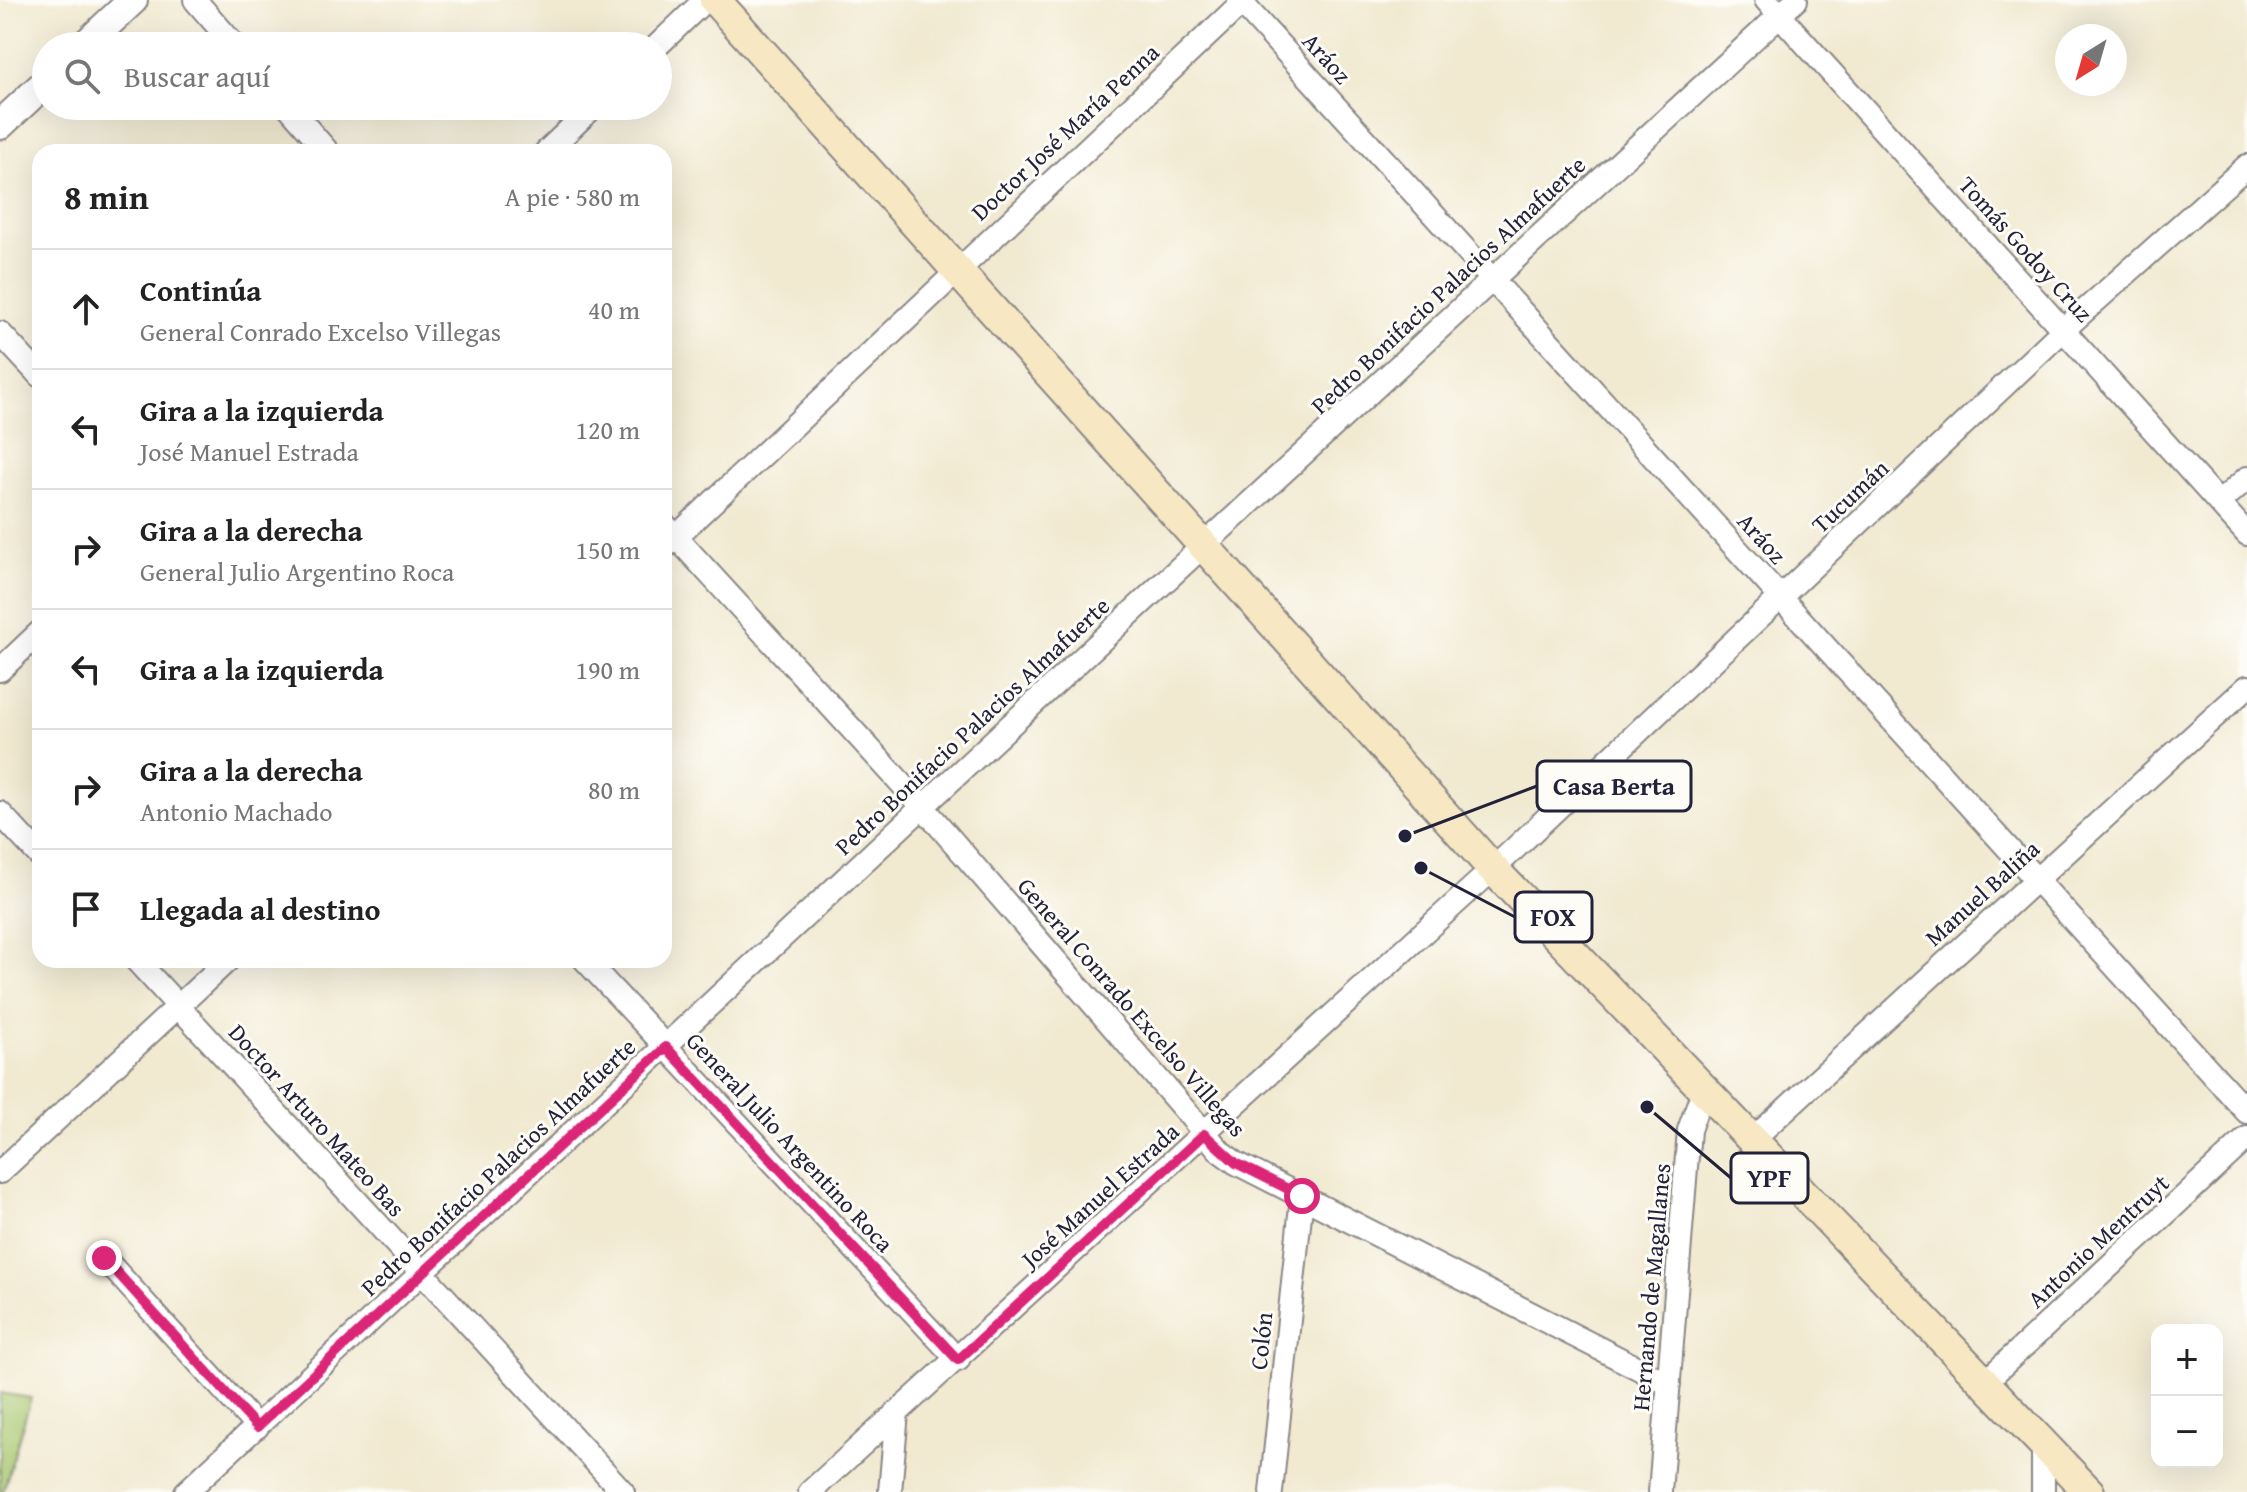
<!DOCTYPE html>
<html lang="es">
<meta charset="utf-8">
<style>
:root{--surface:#fff;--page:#f2f2f2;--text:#222;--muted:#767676;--line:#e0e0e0}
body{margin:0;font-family:"Gentium Book Plus",serif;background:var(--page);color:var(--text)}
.controls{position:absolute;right:24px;bottom:24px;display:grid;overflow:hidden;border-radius:16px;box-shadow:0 8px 32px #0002}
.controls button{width:72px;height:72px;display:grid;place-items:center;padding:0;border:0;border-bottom:2px solid var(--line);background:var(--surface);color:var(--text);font:40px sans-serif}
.compass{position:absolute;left:2055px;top:24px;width:72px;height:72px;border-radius:50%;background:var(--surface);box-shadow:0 8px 32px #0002;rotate:217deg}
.stop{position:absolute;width:24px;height:24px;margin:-18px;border:6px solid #db2777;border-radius:50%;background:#fff}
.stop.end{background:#db2777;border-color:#fff;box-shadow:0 2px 8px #0008}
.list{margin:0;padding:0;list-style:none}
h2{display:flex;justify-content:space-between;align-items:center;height:104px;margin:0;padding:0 32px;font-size:34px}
h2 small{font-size:26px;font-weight:400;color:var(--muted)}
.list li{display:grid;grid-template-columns:52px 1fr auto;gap:24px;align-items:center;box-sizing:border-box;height:120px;padding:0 32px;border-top:2px solid var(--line)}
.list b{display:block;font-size:30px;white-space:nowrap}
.list p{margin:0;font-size:26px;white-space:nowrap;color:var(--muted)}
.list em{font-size:26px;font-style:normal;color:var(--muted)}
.icon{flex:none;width:44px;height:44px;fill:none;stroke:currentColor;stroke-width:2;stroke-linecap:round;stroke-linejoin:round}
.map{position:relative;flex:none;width:2247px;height:1492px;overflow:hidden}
.search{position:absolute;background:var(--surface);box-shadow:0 8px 32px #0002;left:32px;top:32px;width:640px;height:88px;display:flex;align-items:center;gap:20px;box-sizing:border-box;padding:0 28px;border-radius:44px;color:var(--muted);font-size:30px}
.panel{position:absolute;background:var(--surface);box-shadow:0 8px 32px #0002;left:32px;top:144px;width:640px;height:824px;border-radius:24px}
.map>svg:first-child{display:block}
</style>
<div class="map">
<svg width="2247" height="1492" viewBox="0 0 2247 1492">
<rect width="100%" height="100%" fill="#fdfcf7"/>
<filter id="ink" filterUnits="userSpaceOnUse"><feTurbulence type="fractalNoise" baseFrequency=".0125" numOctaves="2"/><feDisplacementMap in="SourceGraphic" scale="16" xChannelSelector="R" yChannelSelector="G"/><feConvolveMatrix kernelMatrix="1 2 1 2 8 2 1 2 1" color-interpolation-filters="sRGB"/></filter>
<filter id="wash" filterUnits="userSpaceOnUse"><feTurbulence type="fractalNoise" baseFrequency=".006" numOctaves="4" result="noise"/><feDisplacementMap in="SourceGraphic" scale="32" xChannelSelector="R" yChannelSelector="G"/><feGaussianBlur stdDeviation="1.8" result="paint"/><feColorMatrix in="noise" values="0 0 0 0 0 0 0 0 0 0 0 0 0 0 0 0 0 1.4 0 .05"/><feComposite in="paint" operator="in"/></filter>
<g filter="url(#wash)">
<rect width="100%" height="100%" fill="#f1e9d0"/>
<!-- green -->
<path fill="#a9c76f" stroke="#667455" stroke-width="2" d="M 0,1393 L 31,1398 L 3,1492 L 0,1492 Z"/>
</g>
<g filter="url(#ink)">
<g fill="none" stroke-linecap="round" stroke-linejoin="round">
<defs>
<path id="minor" d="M 195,0 L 235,46
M 1239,0 L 2247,1112
M 1766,0 L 2247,534
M 657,46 L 705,0
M 288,106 L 328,152
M 546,152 L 594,106
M 0,333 L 40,376
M 2219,503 L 2247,478
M 664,524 L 923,807 L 1221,1152 L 1236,1163 L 1669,1384
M 664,548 L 1245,0
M 0,670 L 40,632
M 0,813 L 40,856
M 136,960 L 623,1492
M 585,960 L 958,1360
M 1753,1139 L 2247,687
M 0,1172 L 228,960
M 104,1258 L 257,1427
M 1985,1382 L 2247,1138
M 186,1492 L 1203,546 L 1796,0
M 810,1492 L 1493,869 L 2063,330 L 2247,166
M 890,1492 L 897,1412
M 1271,1492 L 1302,1196
M 1660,1492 L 1689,1130 L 1704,1088
M 2043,1492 L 2043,1443"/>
<path id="tertiary" d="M 84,46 L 133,0
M 0,125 L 46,82"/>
<path id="secondary" d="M 715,0 L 1493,869 L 2089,1492"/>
</defs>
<!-- minor casing -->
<use href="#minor" stroke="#8a8686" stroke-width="26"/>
<!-- tertiary casing -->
<use href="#tertiary" stroke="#8a8686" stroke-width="32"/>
<!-- secondary casing -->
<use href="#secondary" stroke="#8a8686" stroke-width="34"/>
<!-- minor -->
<use href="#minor" stroke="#fff" stroke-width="22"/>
<!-- tertiary -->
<use href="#tertiary" stroke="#fff" stroke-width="28"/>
<!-- secondary -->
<use href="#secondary" stroke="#f7e8c3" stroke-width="30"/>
</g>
</g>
<g fill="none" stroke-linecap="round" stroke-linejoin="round" filter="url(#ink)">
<!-- route -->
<path stroke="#db2777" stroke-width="10" d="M 104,1258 L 257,1427 L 666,1047 L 958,1360 L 1204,1134 L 1236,1163 L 1302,1196"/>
</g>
<g text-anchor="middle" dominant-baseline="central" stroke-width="6" stroke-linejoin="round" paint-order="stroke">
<!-- street labels -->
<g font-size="24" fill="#22223b" stroke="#fdfcf7">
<text transform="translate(1327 58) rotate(48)">Aráoz</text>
<text transform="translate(1065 132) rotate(-43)">Doctor José María Penna</text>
<text transform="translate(2026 249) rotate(48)">Tomás Godoy Cruz</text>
<text transform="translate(1448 285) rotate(-43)">Pedro Bonifacio Palacios Almafuerte</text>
<text transform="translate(1850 496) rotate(-43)">Tucumán</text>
<text transform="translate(1762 538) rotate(48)">Aráoz</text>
<text transform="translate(972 726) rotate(-43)">Pedro Bonifacio Palacios Almafuerte</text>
<text transform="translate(1982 893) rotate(-42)">Manuel Baliña</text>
<text transform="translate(1132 1007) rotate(49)">General Conrado Excelso Villegas</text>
<text transform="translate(317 1120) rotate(48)">Doctor Arturo Mateo Bas</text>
<text transform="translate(790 1142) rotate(47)">General Julio Argentino Roca</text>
<text transform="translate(498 1167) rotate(-43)">Pedro Bonifacio Palacios Almafuerte</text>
<text transform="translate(1100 1195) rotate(-42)">José Manuel Estrada</text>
<text transform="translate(2098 1241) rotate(-43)">Antonio Mentruyt</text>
<text transform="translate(1651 1287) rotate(-85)">Hernando de Magallanes</text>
<text transform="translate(1261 1341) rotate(-84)">Colón</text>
</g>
</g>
<!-- callouts -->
<path fill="none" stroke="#22223b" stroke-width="3" d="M1405 836L1537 786M1421 868L1515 917M1647 1107L1731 1178"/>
<g fill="#22223b" stroke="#fdfcf7" stroke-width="3">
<circle cx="1405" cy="836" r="8"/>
<circle cx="1421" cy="868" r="8"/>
<circle cx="1647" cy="1107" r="8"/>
</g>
<g fill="#fdfcf7" stroke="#22223b" stroke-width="3">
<rect x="1537" y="761" width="154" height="50" rx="8"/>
<rect x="1515" y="892" width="77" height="50" rx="8"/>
<rect x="1731" y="1153" width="77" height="50" rx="8"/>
</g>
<g font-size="26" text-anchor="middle" font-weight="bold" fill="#22223b">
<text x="1614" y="795">Casa Berta</text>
<text x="1553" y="926">FOX</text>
<text x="1769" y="1187">YPF</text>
</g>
</svg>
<div class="controls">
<button>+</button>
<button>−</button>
</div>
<svg class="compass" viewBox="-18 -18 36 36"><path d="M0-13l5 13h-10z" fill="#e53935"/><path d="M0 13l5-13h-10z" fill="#767676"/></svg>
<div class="stop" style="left:1302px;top:1196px"></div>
<div class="stop end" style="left:104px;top:1258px"></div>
<div class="search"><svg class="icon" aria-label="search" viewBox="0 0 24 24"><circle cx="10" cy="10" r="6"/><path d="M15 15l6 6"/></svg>Buscar aquí</div>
<section class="panel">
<h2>8 min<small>A pie · 580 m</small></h2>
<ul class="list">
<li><svg class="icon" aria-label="ahead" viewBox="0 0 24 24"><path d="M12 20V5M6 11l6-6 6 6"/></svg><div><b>Continúa</b><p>General Conrado Excelso Villegas</p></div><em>40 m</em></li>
<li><svg class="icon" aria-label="left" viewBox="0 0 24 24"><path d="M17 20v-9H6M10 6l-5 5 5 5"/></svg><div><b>Gira a la izquierda</b><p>José Manuel Estrada</p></div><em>120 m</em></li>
<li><svg class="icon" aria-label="right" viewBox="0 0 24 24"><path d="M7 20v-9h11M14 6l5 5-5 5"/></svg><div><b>Gira a la derecha</b><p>General Julio Argentino Roca</p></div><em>150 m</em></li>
<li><svg class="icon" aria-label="left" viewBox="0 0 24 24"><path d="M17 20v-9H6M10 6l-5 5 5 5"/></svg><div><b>Gira a la izquierda</b></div><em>190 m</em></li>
<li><svg class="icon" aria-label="right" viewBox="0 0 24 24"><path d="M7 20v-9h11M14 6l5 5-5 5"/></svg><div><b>Gira a la derecha</b><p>Antonio Machado</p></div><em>80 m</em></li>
<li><svg class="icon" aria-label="arrive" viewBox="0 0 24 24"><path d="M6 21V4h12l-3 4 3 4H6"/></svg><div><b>Llegada al destino</b></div></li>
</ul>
</section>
</div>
